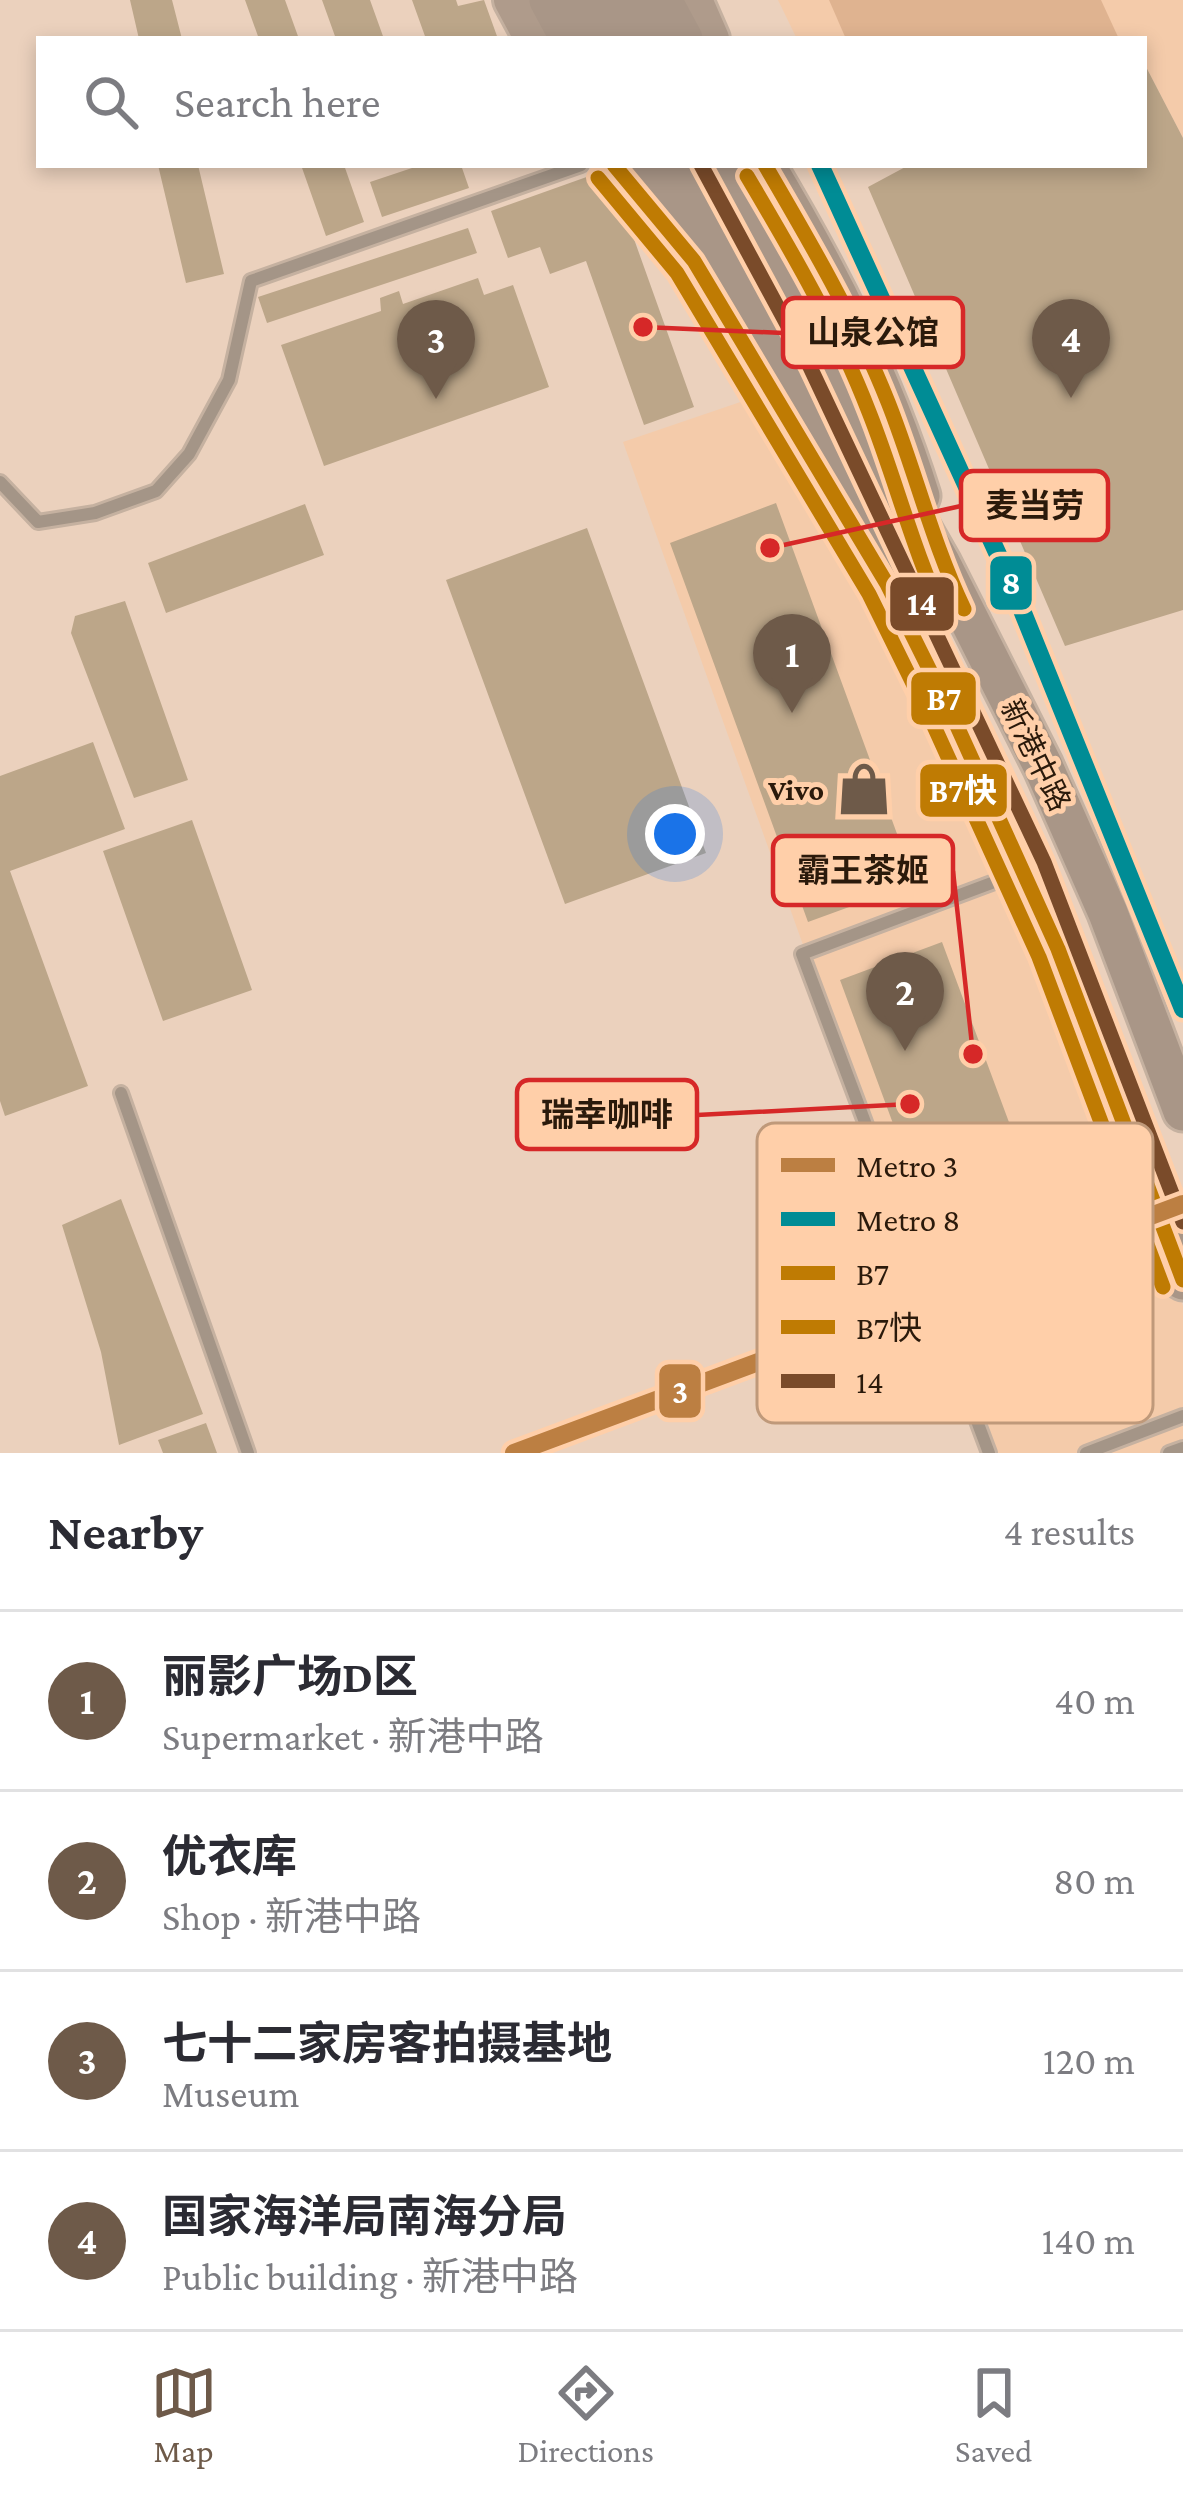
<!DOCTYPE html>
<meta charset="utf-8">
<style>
:root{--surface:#fff;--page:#f7f7f7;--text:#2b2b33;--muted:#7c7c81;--line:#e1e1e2;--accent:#6e5a49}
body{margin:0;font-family:"Crimson Pro","Noto Sans SC",serif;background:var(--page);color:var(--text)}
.you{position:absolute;left:675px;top:834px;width:42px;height:42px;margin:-30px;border:9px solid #fff;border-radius:50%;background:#1a73e8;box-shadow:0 0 0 18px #1a73e833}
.badge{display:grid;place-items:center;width:78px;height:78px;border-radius:50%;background:var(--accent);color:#fff;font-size:39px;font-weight:700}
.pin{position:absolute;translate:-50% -99px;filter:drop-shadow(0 3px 6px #0008)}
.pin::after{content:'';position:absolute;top:63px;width:42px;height:36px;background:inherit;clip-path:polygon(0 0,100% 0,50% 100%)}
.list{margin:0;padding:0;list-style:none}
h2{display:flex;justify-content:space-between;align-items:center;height:156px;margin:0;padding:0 48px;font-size:51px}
h2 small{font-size:39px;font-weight:400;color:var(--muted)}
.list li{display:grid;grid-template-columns:78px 1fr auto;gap:36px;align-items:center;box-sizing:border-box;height:180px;padding:0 48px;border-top:3px solid var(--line)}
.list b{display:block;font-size:45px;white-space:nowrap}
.list p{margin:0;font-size:39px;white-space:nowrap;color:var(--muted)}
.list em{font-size:39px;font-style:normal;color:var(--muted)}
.icon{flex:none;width:66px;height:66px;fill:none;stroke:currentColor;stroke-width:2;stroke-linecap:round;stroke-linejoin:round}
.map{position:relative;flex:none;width:1183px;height:1453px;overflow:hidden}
.search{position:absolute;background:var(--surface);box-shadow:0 6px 18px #0003;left:36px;right:36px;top:36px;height:132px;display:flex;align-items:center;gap:30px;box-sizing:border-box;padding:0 42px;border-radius:0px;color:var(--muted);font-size:45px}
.sheet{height:876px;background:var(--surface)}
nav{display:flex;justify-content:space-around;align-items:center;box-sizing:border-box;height:168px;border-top:3px solid var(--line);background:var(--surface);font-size:33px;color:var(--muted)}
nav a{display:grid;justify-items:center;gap:6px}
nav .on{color:var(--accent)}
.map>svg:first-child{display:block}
</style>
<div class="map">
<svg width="1183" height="1453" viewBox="0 0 1183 1453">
<rect width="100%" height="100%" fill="#ebd1bd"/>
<!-- built -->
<path fill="#f4cbaa" d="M 778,0 L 1183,0 L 1183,138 L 1144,63 L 1144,39 L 797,39 Z
M 761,395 L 878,590 L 1044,941 L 1183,1306 L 1183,1453 L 985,1453 L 623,442 Z"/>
<!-- green -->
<path fill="#dfb390" d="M 829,0 L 1101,0 L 1119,39 L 846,39 Z"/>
<!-- building -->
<path fill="#bca689" d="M 130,0 L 172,0 L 182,39 L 139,39 Z
M 245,0 L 285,0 L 299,39 L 259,39 Z
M 322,0 L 370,0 L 384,39 L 336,39 Z
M 412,0 L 456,0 L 458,6 L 484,0 L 498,39 L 426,39 Z
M 1144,63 L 1183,138 L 1183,610 L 1065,646 L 868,187 L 909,165 L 1144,165 Z
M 158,165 L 198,165 L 224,274 L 186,283 Z
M 301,165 L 344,165 L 364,222 L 326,236 Z
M 421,165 L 461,165 L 469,188 L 382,217 L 370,182 Z
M 609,169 L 694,407 L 644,425 L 586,261 L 550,274 L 540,247 L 508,258 L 491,211 Z
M 468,228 L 477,253 L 267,323 L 258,297 Z
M 478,278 L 484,295 L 513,285 L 549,387 L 324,466 L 281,345 L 381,311 L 380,298 L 399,291 L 403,304 Z
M 776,503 L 915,883 L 808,922 L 670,543 Z
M 305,504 L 324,555 L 166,613 L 148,563 Z
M 587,528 L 706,853 L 565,904 L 446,580 Z
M 125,601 L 188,780 L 134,798 L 71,633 L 75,616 Z
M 93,742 L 125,829 L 10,871 L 88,1086 L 5,1116 L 0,1101 L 0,776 Z
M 192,820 L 252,990 L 163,1021 L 103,851 Z
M 942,942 L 1087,1332 L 984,1370 L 840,980 Z
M 121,1199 L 203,1414 L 119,1445 L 101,1352 L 62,1225 Z
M 206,1423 L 217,1453 L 163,1453 L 158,1440 Z"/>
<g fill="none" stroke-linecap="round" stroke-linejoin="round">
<defs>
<path id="service" d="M 0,482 L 38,522 L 95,513 L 156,491 L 189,454 L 229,380 L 251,281 L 581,165
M 121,1093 L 248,1453
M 989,1453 L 802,954 L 1021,872
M 1086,1453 L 1183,1416
M 1169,1453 L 1183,1448"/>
<path id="secondary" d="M 512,0 L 533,39
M 694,0 L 711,39
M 614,165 L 654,213"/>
<path id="primary" d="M 549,0 L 570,39
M 587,0 L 608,39
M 621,0 L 643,39
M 662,0 L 683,39
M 640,165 L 776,399
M 677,165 L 791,376 L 1025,871 L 1183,1280
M 714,165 L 941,564 L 1043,766 L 1108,913 L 1183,1111
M 765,165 C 828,270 883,378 920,496"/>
</defs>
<!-- service casing -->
<use href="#service" stroke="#c5b1a0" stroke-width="18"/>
<!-- secondary casing -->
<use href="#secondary" stroke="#c5b1a0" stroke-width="42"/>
<!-- primary casing -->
<use href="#primary" stroke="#c5b1a0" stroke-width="45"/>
<!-- service -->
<use href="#service" stroke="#a49587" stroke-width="12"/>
<!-- secondary -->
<use href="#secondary" stroke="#af9b8b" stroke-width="36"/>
<!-- primary -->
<use href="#primary" stroke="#a99687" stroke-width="39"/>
<defs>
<path id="bus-1" d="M 614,165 L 694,261 L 887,584 L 952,715 L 1058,949 L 1183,1280
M 765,165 C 810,242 855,319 888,402 C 915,470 932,542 964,609"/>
<path id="bus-2" d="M 747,176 C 792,252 837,329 869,412 C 896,480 913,551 945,618
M 598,178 L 677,273 L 869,594 L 933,724 L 1039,957 L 1163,1287"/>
<path id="bus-3" d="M 701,165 L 810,367 L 1044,862 L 1183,1222"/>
</defs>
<!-- bus-1 casing -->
<use href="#bus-1" stroke="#ffcfa9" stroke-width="24"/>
<!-- bus-2 casing -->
<use href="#bus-2" stroke="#ffcfa9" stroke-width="24"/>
<!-- bus-3 casing -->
<use href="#bus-3" stroke="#ffcfa9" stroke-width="24"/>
<!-- bus-1 -->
<use href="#bus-1" stroke="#bf7b03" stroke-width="15"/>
<!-- bus-2 -->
<use href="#bus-2" stroke="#bf7b03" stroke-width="15"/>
<!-- bus-3 -->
<use href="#bus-3" stroke="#7a4b2a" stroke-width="15"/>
<defs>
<path id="metro-1" d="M 514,1453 L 1183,1204"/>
<path id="metro-2" d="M 820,165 L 1011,583 L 1183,1009"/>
</defs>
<!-- metro-1 casing -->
<use href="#metro-1" stroke="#ffcfa9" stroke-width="27"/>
<!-- metro-2 casing -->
<use href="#metro-2" stroke="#ffcfa9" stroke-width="27"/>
<!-- metro-1 -->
<use href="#metro-1" stroke="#bc7f42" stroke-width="18"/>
<!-- metro-2 -->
<use href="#metro-2" stroke="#008c95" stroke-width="18"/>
</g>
<!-- icons -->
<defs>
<symbol id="shop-bare" viewBox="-9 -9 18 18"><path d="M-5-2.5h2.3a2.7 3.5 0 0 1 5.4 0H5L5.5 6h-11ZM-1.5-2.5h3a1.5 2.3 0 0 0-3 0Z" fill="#6e5a49" stroke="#ffcfa9" stroke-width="2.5" paint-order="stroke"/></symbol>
</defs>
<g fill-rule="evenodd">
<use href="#shop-bare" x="826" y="751" width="76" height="76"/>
</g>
<g text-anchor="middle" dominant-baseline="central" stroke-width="10" stroke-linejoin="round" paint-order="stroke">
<!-- street labels -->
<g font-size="30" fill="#2b1a0b" stroke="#ffcfa9">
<text transform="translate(1036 755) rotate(64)">新港中路</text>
</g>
<!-- poi labels -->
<g font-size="30" font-weight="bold" fill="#2b1a0b" stroke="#ffcfa9" text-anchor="end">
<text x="824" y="789">Vivo</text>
</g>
</g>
<!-- legend -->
<rect x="757" y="1123" width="396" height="300" rx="18" fill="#ffcfa9" stroke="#bf997a" stroke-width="3"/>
<rect x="781" y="1158" width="54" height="14" fill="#bc7f42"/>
<rect x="781" y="1212" width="54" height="14" fill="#008c95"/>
<rect x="781" y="1266" width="54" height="14" fill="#bf7b03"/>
<rect x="781" y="1320" width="54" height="14" fill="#bf7b03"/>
<rect x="781" y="1374" width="54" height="14" fill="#7a4b2a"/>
<g font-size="33" fill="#2b1a0b">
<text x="856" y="1177">Metro 3</text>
<text x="856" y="1231">Metro 8</text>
<text x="856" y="1285">B7</text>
<text x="856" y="1339">B7快</text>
<text x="856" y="1393">14</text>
</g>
<!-- callouts -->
<path fill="none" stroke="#d62828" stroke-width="4.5" d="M643 327L783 333M770 548L961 506M973 1054L953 871M910 1104L697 1115"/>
<g fill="#d62828" stroke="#ffcfa9" stroke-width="4.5">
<circle cx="643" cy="327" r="12"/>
<circle cx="770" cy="548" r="12"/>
<circle cx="973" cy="1054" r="12"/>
<circle cx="910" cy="1104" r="12"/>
</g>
<g fill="#ffcfa9" stroke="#d62828" stroke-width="4.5">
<rect x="783" y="298" width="180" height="69" rx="12"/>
<rect x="961" y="471" width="147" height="69" rx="12"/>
<rect x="773" y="836" width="180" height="69" rx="12"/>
<rect x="517" y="1080" width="180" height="69" rx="12"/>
</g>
<g font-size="33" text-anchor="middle" font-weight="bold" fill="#2b1a0b">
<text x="873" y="344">山泉公馆</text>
<text x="1035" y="517">麦当劳</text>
<text x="863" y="882">霸王茶姬</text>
<text x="607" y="1126">瑞幸咖啡</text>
</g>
<g stroke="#ffcfa9" stroke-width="4.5">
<rect x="988" y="554" width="46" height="58" rx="12" fill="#008c95"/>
<rect x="888" y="575" width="68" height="58" rx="12" fill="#7a4b2a"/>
<rect x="909" y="670" width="69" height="57" rx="12" fill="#bf7b03"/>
<rect x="918" y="762" width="91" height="57" rx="12" fill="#bf7b03"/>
<rect x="657" y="1362" width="46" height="58" rx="12" fill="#bc7f42"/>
</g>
<g font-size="33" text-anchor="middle" font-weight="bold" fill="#fff">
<text x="1011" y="594">8</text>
<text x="922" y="615">14</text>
<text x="944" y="710">B7</text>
<text x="963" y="802">B7快</text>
<text x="680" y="1403">3</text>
</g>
</svg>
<div class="you"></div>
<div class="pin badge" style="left:792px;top:713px">1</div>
<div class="pin badge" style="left:905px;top:1051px">2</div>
<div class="pin badge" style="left:436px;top:399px">3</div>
<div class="pin badge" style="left:1071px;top:398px">4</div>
<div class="search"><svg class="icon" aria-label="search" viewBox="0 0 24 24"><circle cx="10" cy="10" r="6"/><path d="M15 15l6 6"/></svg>Search here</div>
</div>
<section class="sheet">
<h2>Nearby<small>4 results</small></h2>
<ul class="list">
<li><span class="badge">1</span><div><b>丽影广场D区</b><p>Supermarket · 新港中路</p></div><em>40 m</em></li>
<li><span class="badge">2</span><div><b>优衣库</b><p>Shop · 新港中路</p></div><em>80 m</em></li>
<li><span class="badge">3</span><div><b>七十二家房客拍摄基地</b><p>Museum</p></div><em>120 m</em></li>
<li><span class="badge">4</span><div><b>国家海洋局南海分局</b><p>Public building · 新港中路</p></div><em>140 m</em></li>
</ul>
</section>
<nav>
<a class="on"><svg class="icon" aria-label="map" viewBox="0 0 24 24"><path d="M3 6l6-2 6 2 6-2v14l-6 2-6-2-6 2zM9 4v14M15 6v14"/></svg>Map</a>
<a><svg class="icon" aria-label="directions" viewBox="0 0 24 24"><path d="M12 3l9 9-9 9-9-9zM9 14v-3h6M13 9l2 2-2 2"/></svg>Directions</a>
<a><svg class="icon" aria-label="saved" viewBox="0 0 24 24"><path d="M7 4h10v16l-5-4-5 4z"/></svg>Saved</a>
</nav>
